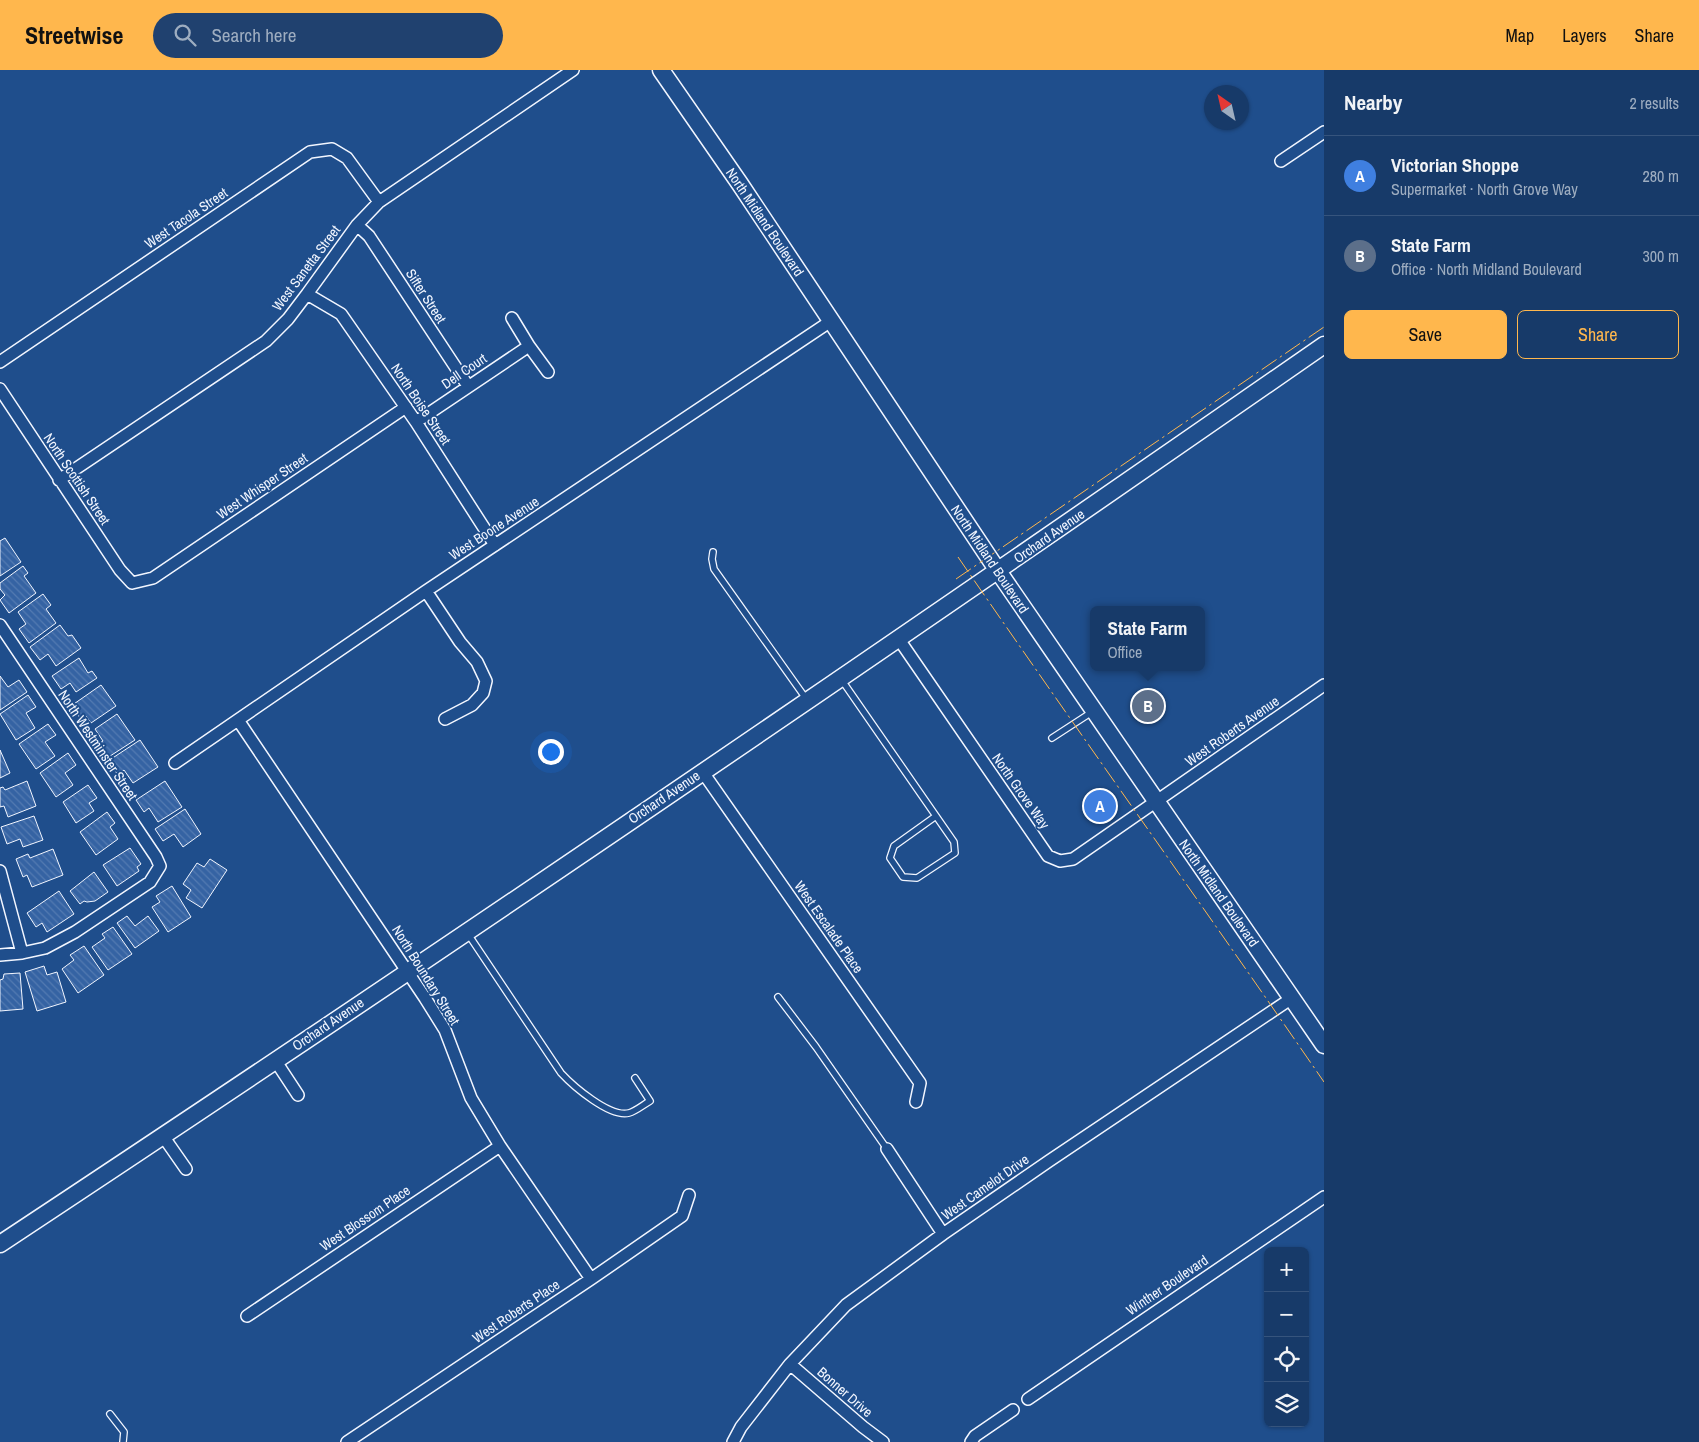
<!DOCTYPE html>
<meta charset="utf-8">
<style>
:root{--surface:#173a69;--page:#20416f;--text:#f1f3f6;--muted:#9eadc0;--line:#36547d;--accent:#ffb74d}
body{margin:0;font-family:"Archivo Narrow",sans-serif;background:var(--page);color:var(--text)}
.controls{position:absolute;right:15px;bottom:15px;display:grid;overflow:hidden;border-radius:8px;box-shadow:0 1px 4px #0004}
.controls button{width:45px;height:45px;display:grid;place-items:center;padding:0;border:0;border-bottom:1px solid var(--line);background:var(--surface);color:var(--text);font:25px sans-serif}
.compass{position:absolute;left:1204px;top:15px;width:45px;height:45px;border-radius:50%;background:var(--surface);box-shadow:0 1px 4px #0004;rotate:326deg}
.you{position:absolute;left:550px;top:681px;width:18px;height:18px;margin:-12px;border:4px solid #fff;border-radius:50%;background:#1a73e8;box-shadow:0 0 0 8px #1a73e833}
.badge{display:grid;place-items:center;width:32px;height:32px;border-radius:50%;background:var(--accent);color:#fff;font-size:16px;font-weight:700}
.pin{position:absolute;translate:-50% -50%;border:2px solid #fff;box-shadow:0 1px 5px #0006}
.popup{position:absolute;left:1090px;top:536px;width:115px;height:65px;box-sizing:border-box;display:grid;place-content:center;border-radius:8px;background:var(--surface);filter:drop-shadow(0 1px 4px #0005);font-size:16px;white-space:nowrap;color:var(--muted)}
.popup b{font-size:19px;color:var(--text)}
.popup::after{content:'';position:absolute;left:50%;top:100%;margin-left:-10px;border:10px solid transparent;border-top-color:var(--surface)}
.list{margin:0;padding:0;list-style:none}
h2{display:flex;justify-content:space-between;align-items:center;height:65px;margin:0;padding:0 20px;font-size:21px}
h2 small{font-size:16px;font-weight:400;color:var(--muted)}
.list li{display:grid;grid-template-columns:32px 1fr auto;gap:15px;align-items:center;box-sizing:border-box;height:80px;padding:0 20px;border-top:1px solid var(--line)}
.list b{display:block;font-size:19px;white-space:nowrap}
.list p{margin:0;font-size:16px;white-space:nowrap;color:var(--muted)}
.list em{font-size:16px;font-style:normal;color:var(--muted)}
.actions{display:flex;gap:10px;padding:15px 20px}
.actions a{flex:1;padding:11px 0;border:1px solid var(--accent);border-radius:8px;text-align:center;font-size:18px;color:var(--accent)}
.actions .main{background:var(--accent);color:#111}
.icon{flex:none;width:28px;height:28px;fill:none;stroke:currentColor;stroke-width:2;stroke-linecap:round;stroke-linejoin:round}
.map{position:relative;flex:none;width:1324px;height:1372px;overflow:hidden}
header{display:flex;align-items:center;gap:30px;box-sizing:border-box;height:70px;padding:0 25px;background:var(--accent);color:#111}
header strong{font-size:24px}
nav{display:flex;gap:28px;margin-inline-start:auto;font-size:18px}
.search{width:350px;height:45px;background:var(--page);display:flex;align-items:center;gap:12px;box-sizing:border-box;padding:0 18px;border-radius:28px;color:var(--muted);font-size:19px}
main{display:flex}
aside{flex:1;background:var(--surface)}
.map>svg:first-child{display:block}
</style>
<header>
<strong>Streetwise</strong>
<div class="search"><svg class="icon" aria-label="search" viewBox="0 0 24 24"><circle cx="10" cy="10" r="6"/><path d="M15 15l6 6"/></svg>Search here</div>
<nav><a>Map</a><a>Layers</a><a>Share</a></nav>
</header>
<main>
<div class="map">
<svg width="1324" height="1372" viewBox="0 0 1324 1372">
<defs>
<pattern id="building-back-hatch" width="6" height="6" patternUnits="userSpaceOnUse" patternTransform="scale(1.25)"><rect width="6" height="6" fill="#3563a3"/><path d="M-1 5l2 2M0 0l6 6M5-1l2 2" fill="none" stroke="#537ab1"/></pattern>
</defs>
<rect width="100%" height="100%" fill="#1f4e8c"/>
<!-- building -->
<path fill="url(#building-back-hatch)" stroke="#f2f6ff" d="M 5,468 L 21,492 L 0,506 L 0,471 Z
M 23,496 L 28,503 L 24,506 L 36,523 L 9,543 L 0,530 L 5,525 L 0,519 L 0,513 Z
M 43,524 L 51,535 L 46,539 L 56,553 L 29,573 L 19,559 L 26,554 L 18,542 Z
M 60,555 L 68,566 L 72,565 L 81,578 L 56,596 L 48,584 L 40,590 L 30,577 Z
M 79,588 L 88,603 L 92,601 L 97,608 L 76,622 L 70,613 L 61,619 L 52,606 Z
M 0,606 L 8,617 L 19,610 L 27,622 L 0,640 Z
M 101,615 L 116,636 L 91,653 L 86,646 L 81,649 L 71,636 Z
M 28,625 L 36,637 L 26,643 L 35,658 L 16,670 L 0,644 Z
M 117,644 L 135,670 L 107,688 L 98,674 L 103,671 L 95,659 Z
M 48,654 L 56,665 L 45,672 L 55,686 L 36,699 L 19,674 Z
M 140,670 L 158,697 L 133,713 L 124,700 L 118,705 L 108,691 Z
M 0,680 L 10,703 L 0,708 Z
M 68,683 L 76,695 L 65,703 L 73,715 L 56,727 L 40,703 Z
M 27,711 L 36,736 L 8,747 L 4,736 L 0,737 L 0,718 L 3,717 L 5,720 Z
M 165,711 L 182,737 L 158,752 L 149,738 L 144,742 L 136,730 Z
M 88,715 L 97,728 L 89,733 L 94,741 L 76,753 L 63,732 Z
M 185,739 L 201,764 L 183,777 L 174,764 L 163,771 L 155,759 Z
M 107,742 L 115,753 L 110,757 L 118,769 L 96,785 L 80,762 Z
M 34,746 L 43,770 L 23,777 L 20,769 L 7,774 L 1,757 Z
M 130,778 L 141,794 L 137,797 L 139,801 L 117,816 L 103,795 Z
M 53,779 L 63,805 L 32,817 L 27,805 L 23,807 L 16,789 L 28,784 L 30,788 Z
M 210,789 L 227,800 L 202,838 L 186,828 L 191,820 L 183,814 L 197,793 L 204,797 Z
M 94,802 L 108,822 L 95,831 L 87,832 L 84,831 L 80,834 L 70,821 Z
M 172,816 L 191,847 L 168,862 L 152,837 L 160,832 L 156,826 Z
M 59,821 L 74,844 L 47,862 L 42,853 L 36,857 L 27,843 Z
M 127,846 L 135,856 L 148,846 L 159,861 L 135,878 L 117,853 Z
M 113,857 L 132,884 L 108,900 L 92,877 L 105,868 L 102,864 Z
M 84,876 L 104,905 L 78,923 L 62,899 L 74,890 L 70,885 Z
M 44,896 L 47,905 L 57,902 L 66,932 L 37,941 L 25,902 Z
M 20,903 L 23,939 L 0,941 L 0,910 L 3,909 L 4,904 Z"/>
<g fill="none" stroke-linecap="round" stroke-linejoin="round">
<defs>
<path id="lane" d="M 713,482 L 712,489 L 714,499 L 807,630
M 841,609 L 954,772 L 955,783 L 917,808 L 903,807 L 890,788 L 894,776 L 936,746
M 1052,668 L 1092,642
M 468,864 L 561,1003 C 573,1016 610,1048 629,1043 C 636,1041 643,1035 650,1031 L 635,1008
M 778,927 L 816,977 L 887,1079
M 110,1344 L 124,1362 L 123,1372"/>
<path id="street" d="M 1281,91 L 1324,62
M 357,155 L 369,166 L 468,316
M 307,224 L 341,244 L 416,352 L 495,475
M 512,248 L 529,276
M 0,292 L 310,82 L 332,79 L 347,88 L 379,132
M 0,319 L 120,500 L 132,513 L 153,508 L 406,337
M 416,352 L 529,276 L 548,302
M 59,410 L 266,271 L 288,249 L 307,224 L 357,155 L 379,132 L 573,0
M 426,521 L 460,572 L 477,592 L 486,611 L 483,623 L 472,635 L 445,649
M 0,555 L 156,787 L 160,796 L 150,812 L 75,862 L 45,878 L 22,883 L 0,885
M 898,568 L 1048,786 L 1060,791 L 1073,789 L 1324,615
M 238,650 L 425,928 L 445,960 L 471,1028 L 500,1076 L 591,1209
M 175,693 L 426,521 L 831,251
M 702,701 L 920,1013 L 916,1032
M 0,801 L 22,883
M 275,990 L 298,1025
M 163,1066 L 186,1099
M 887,1079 L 943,1164
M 247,1246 L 500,1076
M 790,1294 L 863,1357 L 883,1372
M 1028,1329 L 1324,1127
M 347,1372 L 591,1209 L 682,1146 L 689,1125
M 733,1372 L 741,1357 L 790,1294 L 846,1235 L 943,1164 L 1049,1091 L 1292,928
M 971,1372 L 975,1366 L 1013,1340"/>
<path id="secondary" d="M 661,0 L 740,114 L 998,501 L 1324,975
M 0,1174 C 445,880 886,579 1324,275"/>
</defs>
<!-- lane casing -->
<use href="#lane" stroke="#f2f6ff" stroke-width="8"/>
<!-- street casing -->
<use href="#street" stroke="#f2f6ff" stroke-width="14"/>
<!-- secondary casing -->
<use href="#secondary" stroke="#f2f6ff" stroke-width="19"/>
<!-- lane -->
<use href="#lane" stroke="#1f4e8c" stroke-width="5.5"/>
<!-- street -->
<use href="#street" stroke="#1f4e8c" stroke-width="11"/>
<!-- secondary -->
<use href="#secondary" stroke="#1f4e8c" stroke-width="16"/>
<!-- power -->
<path stroke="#ffb74d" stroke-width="1" stroke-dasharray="18 4 2.5 4" stroke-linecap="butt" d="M 958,487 C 1079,663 1203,836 1324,1012
M 956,509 L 1324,257"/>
</g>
<g text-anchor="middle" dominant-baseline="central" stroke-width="4" stroke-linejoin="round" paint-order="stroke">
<!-- street labels -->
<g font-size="14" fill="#f2f6ff" stroke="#1f4e8c">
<text transform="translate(186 148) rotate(-34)">West Tacola Street</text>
<text transform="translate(765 152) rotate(56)">North Midland Boulevard</text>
<text transform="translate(306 198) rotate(-53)">West Sanetta Street</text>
<text transform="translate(426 226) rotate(57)">Sifter Street</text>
<text transform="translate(464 301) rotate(-34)">Dell Court</text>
<text transform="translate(421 334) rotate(56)">North Boise Street</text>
<text transform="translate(77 409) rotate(56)">North Scottish Street</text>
<text transform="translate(262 416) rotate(-34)">West Whisper Street</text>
<text transform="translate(494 458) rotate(-33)">West Boone Avenue</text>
<text transform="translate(1049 466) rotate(-35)">Orchard Avenue</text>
<text transform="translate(990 489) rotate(56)">North Midland Boulevard</text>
<text transform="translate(1232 661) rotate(-35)">West Roberts Avenue</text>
<text transform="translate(98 675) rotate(56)">North Westminster Street</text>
<text transform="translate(1021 721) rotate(55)">North Grove Way</text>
<text transform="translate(664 727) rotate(-34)">Orchard Avenue</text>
<text transform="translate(1219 823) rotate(55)">North Midland Boulevard</text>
<text transform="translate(829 857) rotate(55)">West Escalade Place</text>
<text transform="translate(426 905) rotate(58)">North Boundary Street</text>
<text transform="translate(328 954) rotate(-34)">Orchard Avenue</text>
<text transform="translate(985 1117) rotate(-35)">West Camelot Drive</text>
<text transform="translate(365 1148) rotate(-34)">West Blossom Place</text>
<text transform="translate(1167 1215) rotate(-34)">Winther Boulevard</text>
<text transform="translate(516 1241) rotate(-34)">West Roberts Place</text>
<text transform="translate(845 1322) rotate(41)">Bonner Drive</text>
</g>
</g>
</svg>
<div class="controls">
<button>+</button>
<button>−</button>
<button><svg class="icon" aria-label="locate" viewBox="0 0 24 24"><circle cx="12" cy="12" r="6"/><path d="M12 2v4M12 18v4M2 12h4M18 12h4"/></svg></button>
<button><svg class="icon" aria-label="layers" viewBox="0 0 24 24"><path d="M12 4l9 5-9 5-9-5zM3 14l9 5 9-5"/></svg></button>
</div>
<svg class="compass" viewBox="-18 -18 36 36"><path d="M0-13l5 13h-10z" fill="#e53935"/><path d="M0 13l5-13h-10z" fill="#9eadc0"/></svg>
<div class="you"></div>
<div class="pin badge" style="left:1100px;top:736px;background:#3f7fe0">A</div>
<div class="pin badge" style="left:1148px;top:636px;background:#5c6f8a">B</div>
<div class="popup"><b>State Farm</b>Office</div>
</div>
<aside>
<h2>Nearby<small>2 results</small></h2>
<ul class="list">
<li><span class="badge" style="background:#3f7fe0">A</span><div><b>Victorian Shoppe</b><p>Supermarket · North Grove Way</p></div><em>280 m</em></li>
<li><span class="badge" style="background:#5c6f8a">B</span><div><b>State Farm</b><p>Office · North Midland Boulevard</p></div><em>300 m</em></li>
</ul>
<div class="actions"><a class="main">Save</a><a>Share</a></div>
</aside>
</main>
